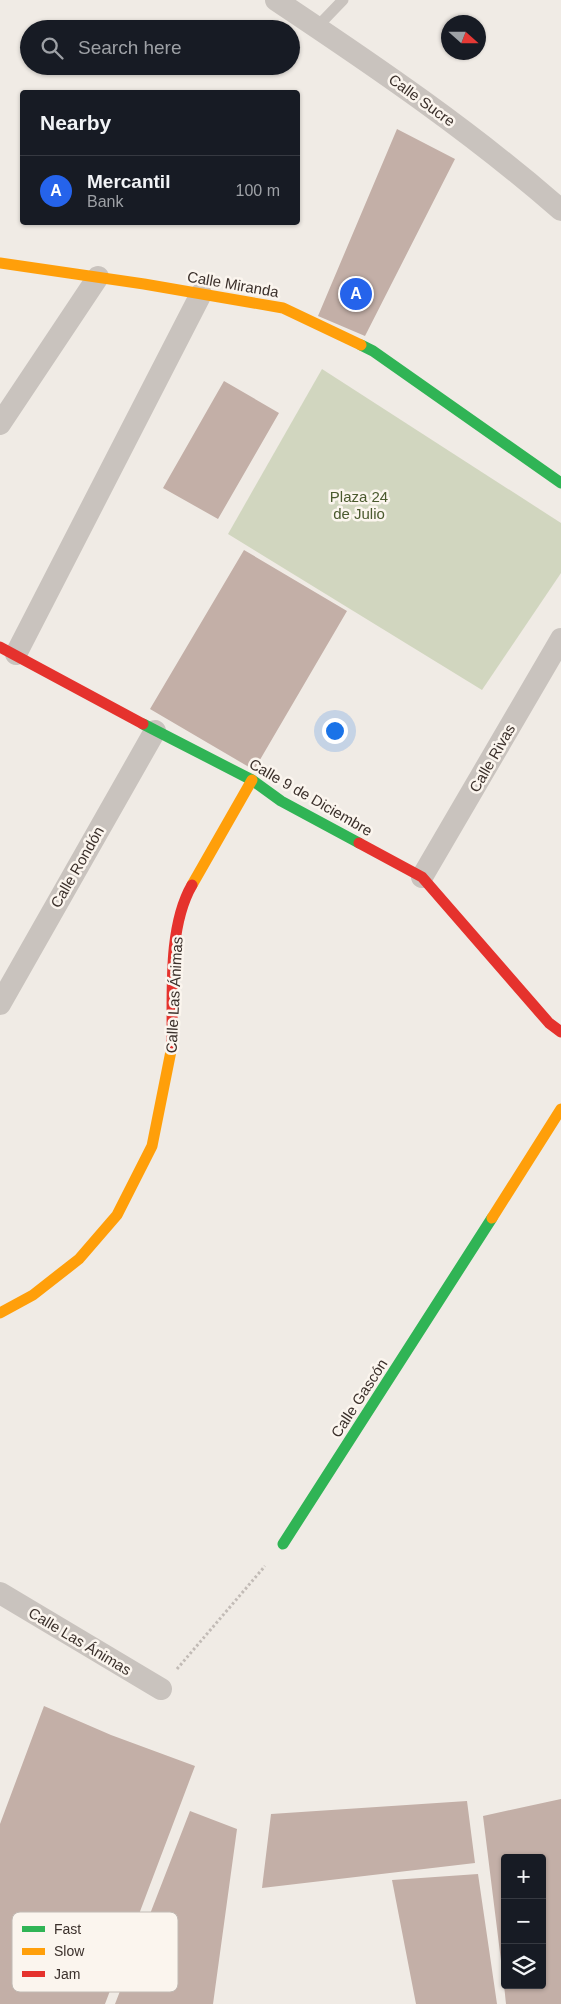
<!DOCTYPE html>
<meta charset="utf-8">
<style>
:root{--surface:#171b24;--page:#242831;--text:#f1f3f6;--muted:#9ea1a6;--line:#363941;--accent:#2563eb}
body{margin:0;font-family:Arial,sans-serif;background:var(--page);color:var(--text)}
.controls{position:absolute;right:15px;bottom:15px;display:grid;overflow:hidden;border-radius:5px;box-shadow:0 1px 4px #0004}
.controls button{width:45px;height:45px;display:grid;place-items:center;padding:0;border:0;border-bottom:1px solid var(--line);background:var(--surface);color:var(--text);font:25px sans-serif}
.compass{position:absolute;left:441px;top:15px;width:45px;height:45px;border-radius:50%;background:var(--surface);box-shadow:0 1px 4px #0004;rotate:111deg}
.you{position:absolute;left:334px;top:730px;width:18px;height:18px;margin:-12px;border:4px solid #fff;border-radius:50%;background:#1a73e8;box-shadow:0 0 0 8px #1a73e833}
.badge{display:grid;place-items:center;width:32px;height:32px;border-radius:50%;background:var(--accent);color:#fff;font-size:16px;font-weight:700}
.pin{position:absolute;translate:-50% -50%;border:2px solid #fff;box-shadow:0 1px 5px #0006}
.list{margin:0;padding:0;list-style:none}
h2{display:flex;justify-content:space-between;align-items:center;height:65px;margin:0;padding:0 20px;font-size:21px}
h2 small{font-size:16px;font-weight:400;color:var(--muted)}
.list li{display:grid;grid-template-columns:32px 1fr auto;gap:15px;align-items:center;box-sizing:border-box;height:70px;padding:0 20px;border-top:1px solid var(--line)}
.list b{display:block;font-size:19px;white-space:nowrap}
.list p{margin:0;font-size:16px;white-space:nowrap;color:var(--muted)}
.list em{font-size:16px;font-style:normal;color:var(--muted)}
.icon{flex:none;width:28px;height:28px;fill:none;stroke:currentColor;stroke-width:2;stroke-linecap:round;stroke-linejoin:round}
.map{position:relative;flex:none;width:561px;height:2004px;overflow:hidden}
.search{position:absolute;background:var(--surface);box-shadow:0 1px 4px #0004;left:20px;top:20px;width:280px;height:55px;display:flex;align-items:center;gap:12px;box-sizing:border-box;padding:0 18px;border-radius:28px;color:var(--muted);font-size:19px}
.panel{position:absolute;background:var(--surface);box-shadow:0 1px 4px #0004;left:20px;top:90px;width:280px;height:135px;border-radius:5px}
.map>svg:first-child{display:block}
</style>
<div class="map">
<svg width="561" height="2004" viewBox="0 0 561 2004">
<rect width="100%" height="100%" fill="#f0ebe5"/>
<!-- green -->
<path fill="#d1d6bf" d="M 322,369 L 561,523 L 561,573 L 482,690 L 228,534 Z"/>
<!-- building -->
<path fill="#c3afa7" d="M 397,129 L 455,159 L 365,336 L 318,316 Z
M 224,381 L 279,413 L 218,519 L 163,488 Z
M 244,550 L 347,611 L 254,770 L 150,709 Z
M 44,1706 L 111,1735 L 195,1766 L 105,2004 L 0,2004 L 0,1824 Z
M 561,1799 L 561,2004 L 506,2004 L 504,1985 L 542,1985 L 542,1858 L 505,1858 L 504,1985 L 483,1816 Z
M 467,1801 L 475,1863 L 262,1888 L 271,1814 Z
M 190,1811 L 237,1829 L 213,2004 L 115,2004 Z
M 478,1874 L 497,2004 L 416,2004 L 392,1880 Z"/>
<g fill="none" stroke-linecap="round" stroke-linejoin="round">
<!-- path -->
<path stroke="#c2bbb6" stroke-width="3" stroke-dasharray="2.5 2.5" stroke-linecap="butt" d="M 177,1669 L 265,1566"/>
<!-- lane -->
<path stroke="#c9c3be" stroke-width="11" d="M 317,27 L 343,0"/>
<!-- street -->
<path stroke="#c9c3be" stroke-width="22" d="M 276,0 C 375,66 472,132 561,210
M 0,424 L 98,277
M 16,654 L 201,294
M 422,877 L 561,639
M 0,1004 L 155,731
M 0,1593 L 161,1689"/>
<!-- fast -->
<path stroke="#30b455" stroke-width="11" d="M 361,345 L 373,351 L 561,483
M 143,724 L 252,780 L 281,801 L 359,843
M 283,1544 L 492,1218"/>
<!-- slow -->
<path stroke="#ff9f0a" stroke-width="11" d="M 0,263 L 144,284 L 283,308 L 361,345
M 192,885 L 252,780
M 492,1218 L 561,1109
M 0,1313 L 33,1295 L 79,1259 L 117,1215 L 152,1146 L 172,1046"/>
<!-- jam -->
<path stroke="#e5322d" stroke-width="11" d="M 0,647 L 143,724
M 359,843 L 422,877 L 549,1023 L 561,1032
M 172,1046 C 173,997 167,928 192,885"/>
</g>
<g text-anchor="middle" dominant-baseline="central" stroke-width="5" stroke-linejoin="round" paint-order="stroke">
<!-- street labels -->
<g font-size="15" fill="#3b302b" stroke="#fbf5ee">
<text transform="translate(422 100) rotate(36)">Calle Sucre</text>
<text transform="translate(233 284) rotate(10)">Calle Miranda</text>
<text transform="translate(492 758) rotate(-60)">Calle Rivas</text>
<text transform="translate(311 797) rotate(30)">Calle 9 de Diciembre</text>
<text transform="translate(77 867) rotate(-60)">Calle Rondón</text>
<text transform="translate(174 995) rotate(-87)">Calle Las Ánimas</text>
<text transform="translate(359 1398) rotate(-57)">Calle Gascón</text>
<text transform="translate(80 1641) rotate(31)">Calle Las Ánimas</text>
</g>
<!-- park labels -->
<g font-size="15" fill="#4a5a2e" stroke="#fbf5ee">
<text x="359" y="496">Plaza 24<tspan x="359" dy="17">de Julio</tspan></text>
</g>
</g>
<!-- legend -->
<rect x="12" y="1912" width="166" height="80" rx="8" fill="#fbf5ee" stroke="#c1bab4" stroke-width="1"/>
<rect x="22" y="1926" width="23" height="6" fill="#30b455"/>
<rect x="22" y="1948" width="23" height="7" fill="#ff9f0a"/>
<rect x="22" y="1971" width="23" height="6" fill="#e5322d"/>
<g font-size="14" fill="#3b302b">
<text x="54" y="1934">Fast</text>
<text x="54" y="1956">Slow</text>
<text x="54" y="1979">Jam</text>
</g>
</svg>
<div class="controls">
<button>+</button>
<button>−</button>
<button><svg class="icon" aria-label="layers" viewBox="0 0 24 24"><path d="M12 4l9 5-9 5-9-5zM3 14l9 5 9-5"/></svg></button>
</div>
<svg class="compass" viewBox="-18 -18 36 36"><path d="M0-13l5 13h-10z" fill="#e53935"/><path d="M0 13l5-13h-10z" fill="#9ea1a6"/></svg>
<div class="you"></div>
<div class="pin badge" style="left:356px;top:294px">A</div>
<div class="search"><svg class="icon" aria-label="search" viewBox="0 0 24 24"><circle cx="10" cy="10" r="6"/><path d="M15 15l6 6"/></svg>Search here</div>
<section class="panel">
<h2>Nearby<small></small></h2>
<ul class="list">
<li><span class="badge">A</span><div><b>Mercantil</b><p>Bank</p></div><em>100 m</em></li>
</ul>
</section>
</div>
